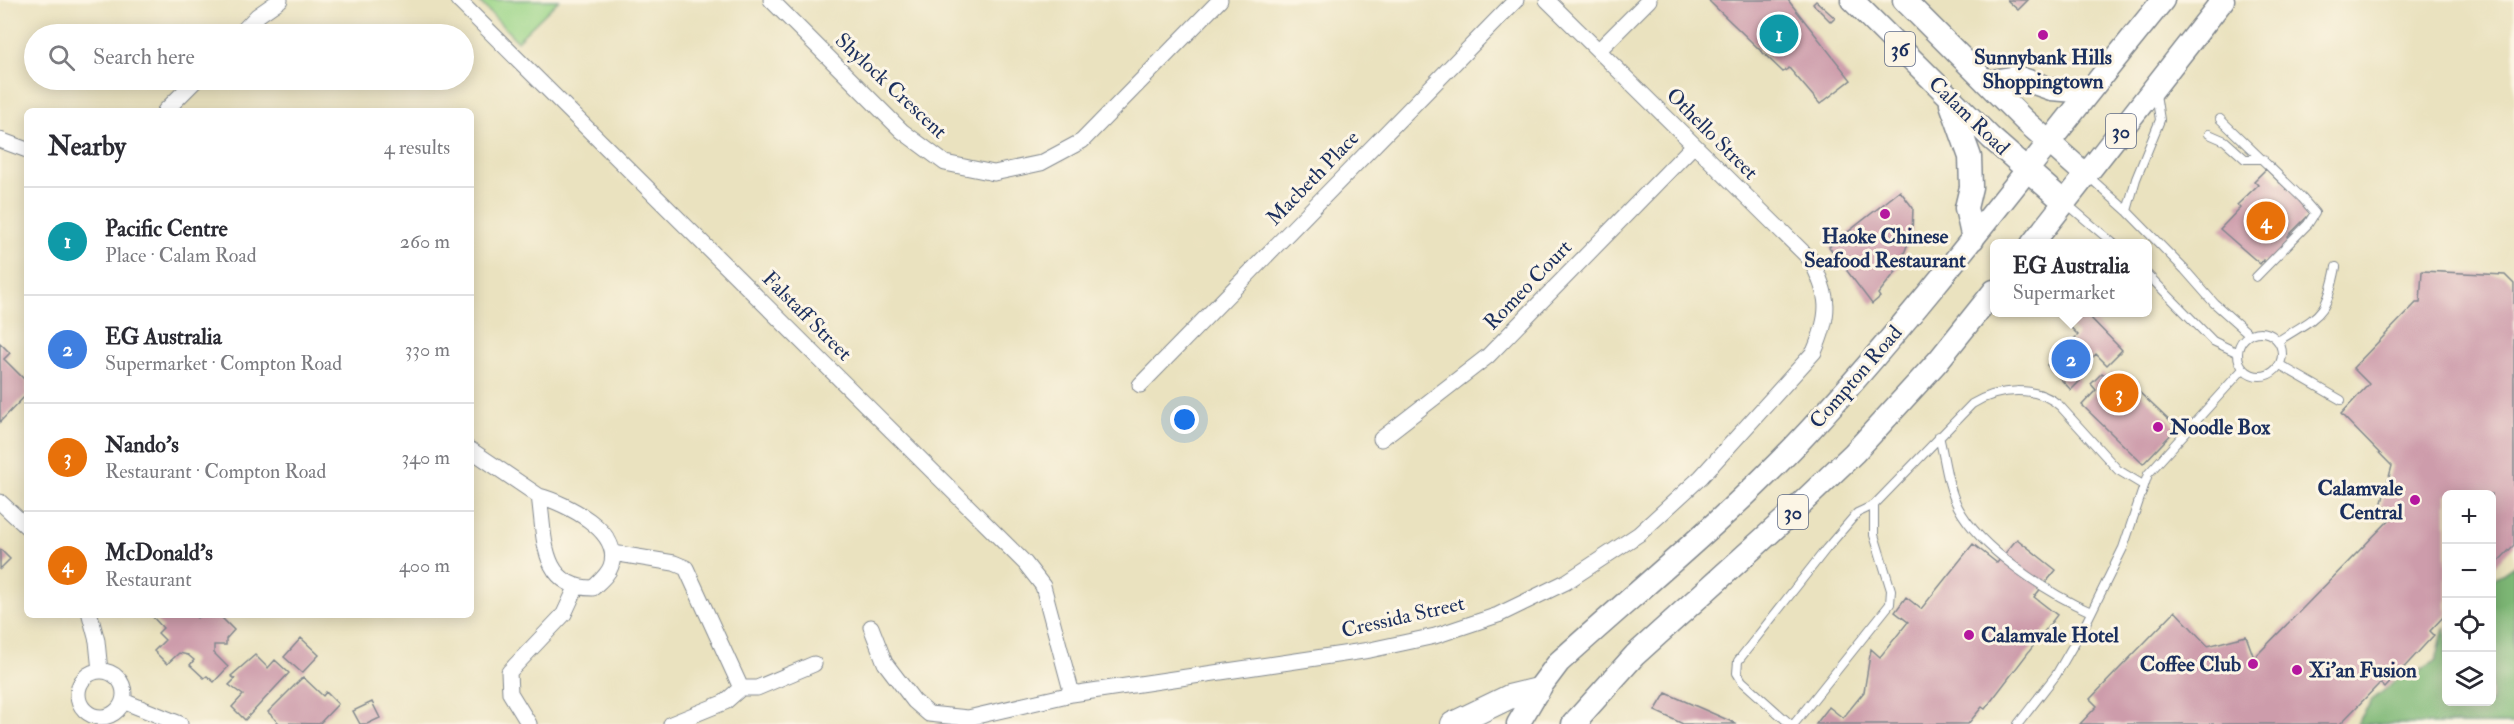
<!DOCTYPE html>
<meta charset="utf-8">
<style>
:root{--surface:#fff;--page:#f7f7f7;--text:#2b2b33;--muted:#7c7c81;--line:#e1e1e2;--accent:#1a73e8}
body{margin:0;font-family:"IM FELL Double Pica",serif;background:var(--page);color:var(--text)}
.controls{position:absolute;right:18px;bottom:18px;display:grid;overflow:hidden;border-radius:9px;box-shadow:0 3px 15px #0003}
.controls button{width:54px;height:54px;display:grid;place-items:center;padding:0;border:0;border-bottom:2px solid var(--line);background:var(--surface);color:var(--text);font:30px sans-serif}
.you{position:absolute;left:1185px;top:420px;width:21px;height:21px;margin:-15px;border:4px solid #fff;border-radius:50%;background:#1a73e8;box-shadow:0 0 0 9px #1a73e833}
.badge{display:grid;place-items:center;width:39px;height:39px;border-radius:50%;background:var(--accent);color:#fff;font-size:20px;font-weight:700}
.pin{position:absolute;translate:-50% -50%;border:3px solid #fff;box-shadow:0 2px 6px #0006}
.popup{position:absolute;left:1990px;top:239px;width:162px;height:78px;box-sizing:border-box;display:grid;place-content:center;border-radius:9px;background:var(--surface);filter:drop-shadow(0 2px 4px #0005);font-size:20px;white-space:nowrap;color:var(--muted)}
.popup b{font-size:22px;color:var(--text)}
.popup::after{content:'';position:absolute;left:50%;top:100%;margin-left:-12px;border:12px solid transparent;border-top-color:var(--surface)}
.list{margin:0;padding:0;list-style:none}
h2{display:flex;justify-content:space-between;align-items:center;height:78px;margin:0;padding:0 24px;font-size:26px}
h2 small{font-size:20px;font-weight:400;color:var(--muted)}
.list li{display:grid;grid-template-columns:39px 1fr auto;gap:18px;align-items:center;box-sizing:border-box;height:108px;padding:0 24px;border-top:2px solid var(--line)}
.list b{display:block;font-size:22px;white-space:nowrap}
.list p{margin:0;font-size:20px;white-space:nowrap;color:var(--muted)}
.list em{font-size:20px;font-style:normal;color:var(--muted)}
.icon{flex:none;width:33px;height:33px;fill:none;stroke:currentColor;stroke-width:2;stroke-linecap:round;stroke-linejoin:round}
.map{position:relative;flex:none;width:2514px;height:724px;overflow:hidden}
.search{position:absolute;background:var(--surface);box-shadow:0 3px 15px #0003;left:24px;top:24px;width:450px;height:66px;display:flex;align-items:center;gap:15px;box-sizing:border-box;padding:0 21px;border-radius:33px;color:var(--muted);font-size:22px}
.panel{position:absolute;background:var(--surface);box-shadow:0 3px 15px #0003;left:24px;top:108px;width:450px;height:510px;border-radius:9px}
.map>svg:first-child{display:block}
</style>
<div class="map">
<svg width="2514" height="724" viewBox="0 0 2514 724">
<rect width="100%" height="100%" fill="#fcf5e5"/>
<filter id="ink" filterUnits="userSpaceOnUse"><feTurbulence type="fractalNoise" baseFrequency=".0167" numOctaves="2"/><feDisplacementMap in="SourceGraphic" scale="12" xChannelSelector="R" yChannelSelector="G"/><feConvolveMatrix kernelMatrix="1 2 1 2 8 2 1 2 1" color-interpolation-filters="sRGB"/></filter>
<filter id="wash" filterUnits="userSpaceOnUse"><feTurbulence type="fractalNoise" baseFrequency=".008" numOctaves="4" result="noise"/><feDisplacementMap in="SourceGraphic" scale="24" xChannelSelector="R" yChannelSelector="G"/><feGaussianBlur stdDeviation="1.35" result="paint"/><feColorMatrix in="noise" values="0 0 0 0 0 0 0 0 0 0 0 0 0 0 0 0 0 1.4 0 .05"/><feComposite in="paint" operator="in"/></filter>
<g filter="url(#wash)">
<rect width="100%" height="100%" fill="#eae2bf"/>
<!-- green -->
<path fill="#9cd689" stroke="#5c8274" stroke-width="1.5" d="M 478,0 L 559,0 L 517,41 Z"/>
<!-- forest -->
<path fill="#7db775" stroke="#4c736a" stroke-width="1.5" d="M 2514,566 L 2514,724 L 2357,724 L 2372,700 L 2406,673 L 2421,670 L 2436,661 L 2443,632 L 2446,628 L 2446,702 L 2492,702 L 2492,581 Z"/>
<g id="blocks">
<!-- building -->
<path fill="#cd9cab" d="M 1708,0 L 1788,0 L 1851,80 L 1820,104 L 1789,68 L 1783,72 Z
M 2007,0 L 2028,0 L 2018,10 Z
M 1816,1 L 1835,18 L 1831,22 L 1813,4 Z
M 2266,169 L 2280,183 L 2284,179 L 2312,212 L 2288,236 L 2292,240 L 2268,265 L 2263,260 L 2260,264 L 2220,229 L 2240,208 L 2237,205 L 2258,185 L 2254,181 Z
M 1900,191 L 1913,208 L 1912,233 L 1898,269 L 1878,294 L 1880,297 L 1872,304 L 1829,247 Z
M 2422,271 L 2505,275 L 2514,284 L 2514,545 L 2492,568 L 2492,494 L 2446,494 L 2446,614 L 2430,631 L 2434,635 L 2385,688 L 2380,683 L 2340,724 L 2080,724 L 2097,706 L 2090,699 L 2175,611 L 2208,646 L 2246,636 L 2254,658 L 2398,511 L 2381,506 L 2392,466 L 2341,414 L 2369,384 L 2353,368 L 2416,303 L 2420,303 Z
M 2056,312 L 2085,312 L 2122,350 L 2107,365 L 2096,354 L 2079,371 L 2081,374 L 2077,378 L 2080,381 L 2071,390 L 2047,365 L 2078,335 Z
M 0,343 L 10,353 L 4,359 L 27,382 L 27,394 L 0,422 Z
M 2112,372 L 2118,377 L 2120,374 L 2177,428 L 2143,464 L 2082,405 L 2096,390 L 2091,384 L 2102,373 L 2107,377 Z
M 2017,539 L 2056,570 L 2034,597 L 2057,615 L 1985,709 L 1982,707 L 1968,724 L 1816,724 L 1829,707 L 1843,718 L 1864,692 L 1871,649 L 1880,657 L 1908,622 L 1895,612 L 1906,597 L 1921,609 L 1973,544 L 1997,563 Z
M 1,550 L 10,559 L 0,569 L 0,551 Z
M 151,615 L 194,615 L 197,618 L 200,615 L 219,615 L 234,630 L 226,639 L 226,645 L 214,645 L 214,653 L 228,667 L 214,682 L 207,676 L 204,678 L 190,665 L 194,660 L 188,655 L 179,653 L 167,664 L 154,651 L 165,640 L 158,633 L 163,628 Z
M 301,638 L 319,655 L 302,673 L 284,657 Z
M 255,655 L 268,668 L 275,660 L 289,673 L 245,720 L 232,707 L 243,695 L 229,685 L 235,679 L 231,676 Z
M 303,677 L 323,696 L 326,692 L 338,704 L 319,724 L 279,723 L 268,712 Z
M 1666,693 L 1737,724 L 1683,724 L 1655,711 Z
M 372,702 L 380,718 L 367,724 L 360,724 L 353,711 Z"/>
</g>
</g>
<g filter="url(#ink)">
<use href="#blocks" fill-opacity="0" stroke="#82888e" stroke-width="1.5"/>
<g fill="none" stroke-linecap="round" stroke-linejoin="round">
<defs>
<path id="service" d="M 2220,119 L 2302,198 L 2315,213 L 2308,224 L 2256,277
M 2209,134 L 2225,141 L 2245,159 L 2263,159
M 2088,176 L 2127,211 L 2185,270 L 2214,303 L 2249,334
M 2067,204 L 2114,244
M 2127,211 L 2136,179 L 2160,120 L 2156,94
M 2148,275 L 2213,341 L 2238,353
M2238 354a22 22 0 1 1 44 0a22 22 0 1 1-44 0Z
M 2278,341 C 2320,314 2326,318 2336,267
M 2280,365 L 2341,400
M 1939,436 C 1945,460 1947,485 1958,507 C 1980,549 2049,594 2091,612
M 1790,724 L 1742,681 L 1737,673 L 1738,661 L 1826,549 L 1857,513 L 1874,505 L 1972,404 C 1998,388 2037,385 2060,406 L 2118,470 L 2143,485
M 1794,724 L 1890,604 L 1891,590 L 1874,535 L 1874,505
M 2018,724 L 2056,675 L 2086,623 L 2123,548 L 2148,474 L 2243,369"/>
<path id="minor" d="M 458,0 L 1025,563 L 1043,586 L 1072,694
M 771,0 L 902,131 L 945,163 L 994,173 L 1041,163 L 1082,141 L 1220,0
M 240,34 L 257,16 L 280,0
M 1599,50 L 1649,0
M 165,111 L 196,80
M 0,140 L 27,150
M 1140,385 L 1516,0
M 1381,439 L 1488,356 L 1693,146
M 471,450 L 539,496
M 539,496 C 565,503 623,531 611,566 C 608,575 600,581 593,588 C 540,588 545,536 539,496 Z
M 0,502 L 27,527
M 613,553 L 674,563 L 686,568 L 741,688
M 90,615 L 97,641 L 100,671
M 871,627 L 885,663 L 914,701 L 929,714 L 968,718 L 1072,694 L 1370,650 L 1435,636 L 1498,615 L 1566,582 L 1639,534 L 1701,477 L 1814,352 C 1831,313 1830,296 1810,259 L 1547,0
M78 694a23 23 0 1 1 46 0a23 23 0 1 1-46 0Z
M 123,701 L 180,724
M 529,724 L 510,693 L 509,672 L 564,614 L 576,588
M 671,724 L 725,702 L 741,688 L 757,688 L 814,664"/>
<path id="primary" d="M 1852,0 L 1991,138 L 2064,202
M 1904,0 L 2024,120 L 2086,175
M 1986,82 L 2017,77 L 2051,89 L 2089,92
M 1951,104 L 1970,157 L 1971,187 L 1966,208 L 1973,239
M 2032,244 L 2223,0
M 1518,724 L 1538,690 L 1559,662 C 1643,586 1732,514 1809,431 C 1935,294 2045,144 2163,0
M 1573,724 L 1635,655 L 1784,520 L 1854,453 L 1938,361 L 1994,291"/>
<path id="trunk" d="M 1453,724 L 1509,697 L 1538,690
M 1578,724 L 1578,720"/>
</defs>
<!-- service casing -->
<use href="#service" stroke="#82888e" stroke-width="10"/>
<!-- minor casing -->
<use href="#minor" stroke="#82888e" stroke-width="17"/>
<!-- primary casing -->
<use href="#primary" stroke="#82888e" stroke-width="25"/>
<!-- trunk casing -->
<use href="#trunk" stroke="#82888e" stroke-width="26"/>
<!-- service -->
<use href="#service" stroke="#fff" stroke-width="8"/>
<!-- minor -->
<use href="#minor" stroke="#fff" stroke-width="15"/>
<!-- primary -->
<use href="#primary" stroke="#fff" stroke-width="22"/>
<!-- trunk -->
<use href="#trunk" stroke="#fff" stroke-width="24"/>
</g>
</g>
<!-- markers -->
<g fill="#b5179e" stroke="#fcf5e5" stroke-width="2">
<circle cx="2043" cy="35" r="6"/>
<circle cx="1885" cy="214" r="6"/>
<circle cx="2158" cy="427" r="6"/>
<circle cx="2415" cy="500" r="6"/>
<circle cx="1969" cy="635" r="6"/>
<circle cx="2253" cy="664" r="6"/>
<circle cx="2297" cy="670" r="6"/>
</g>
<g text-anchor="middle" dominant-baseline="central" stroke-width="6" stroke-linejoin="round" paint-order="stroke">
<!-- shield labels -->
<g fill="#fcf5e5" stroke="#5e6a86" stroke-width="1.5">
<rect x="1885" y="32" width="30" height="34" rx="4.5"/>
<rect x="2106" y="114" width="30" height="34" rx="4.5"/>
<rect x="1778" y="495" width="30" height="34" rx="4.5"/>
</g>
<g font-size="20" font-weight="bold" fill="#1b2f5e">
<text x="1900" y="49">36</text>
<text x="2121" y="131">30</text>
<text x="1793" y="512">30</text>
</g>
<!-- poi labels -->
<g font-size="21" font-weight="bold" fill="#1b2f5e" stroke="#fcf5e5" text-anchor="start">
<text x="2043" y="57" text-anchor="middle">Sunnybank Hills<tspan x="2043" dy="24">Shoppingtown</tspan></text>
<text x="1885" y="236" text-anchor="middle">Haoke Chinese<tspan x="1885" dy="24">Seafood Restaurant</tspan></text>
<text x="2170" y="427">Noodle Box</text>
<text x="2403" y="488" text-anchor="end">Calamvale<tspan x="2403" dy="24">Central</tspan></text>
<text x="1981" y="635">Calamvale Hotel</text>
<text x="2241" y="664" text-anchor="end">Coffee Club</text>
<text x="2309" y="670">Xi'an Fusion</text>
</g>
<!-- street labels -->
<g font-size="21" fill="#1b2f5e" stroke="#fcf5e5">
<text transform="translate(891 86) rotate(43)">Shylock Crescent</text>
<text transform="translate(1969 116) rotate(44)">Calam Road</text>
<text transform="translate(1712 134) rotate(45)">Othello Street</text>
<text transform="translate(1313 178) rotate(-46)">Macbeth Place</text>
<text transform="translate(1528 285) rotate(-46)">Romeo Court</text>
<text transform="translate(807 316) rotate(45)">Falstaff Street</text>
<text transform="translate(1856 377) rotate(-49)">Compton Road</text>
<text transform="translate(1403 617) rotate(-13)">Cressida Street</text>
</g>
</g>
</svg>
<div class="controls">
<button>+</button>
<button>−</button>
<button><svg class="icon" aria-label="locate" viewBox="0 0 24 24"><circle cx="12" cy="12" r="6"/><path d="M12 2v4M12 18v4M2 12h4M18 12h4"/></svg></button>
<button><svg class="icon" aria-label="layers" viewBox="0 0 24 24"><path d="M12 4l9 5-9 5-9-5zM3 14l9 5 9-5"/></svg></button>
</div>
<div class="you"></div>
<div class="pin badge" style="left:1779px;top:34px;background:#0f9aa8">1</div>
<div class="pin badge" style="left:2071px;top:359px;background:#3f7fe0">2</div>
<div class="popup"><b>EG Australia</b>Supermarket</div>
<div class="pin badge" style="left:2119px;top:393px;background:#e8710a">3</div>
<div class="pin badge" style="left:2266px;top:221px;background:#e8710a">4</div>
<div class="search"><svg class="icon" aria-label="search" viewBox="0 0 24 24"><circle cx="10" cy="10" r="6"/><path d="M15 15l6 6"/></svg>Search here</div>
<section class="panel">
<h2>Nearby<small>4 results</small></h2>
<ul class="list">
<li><span class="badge" style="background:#0f9aa8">1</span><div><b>Pacific Centre</b><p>Place · Calam Road</p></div><em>260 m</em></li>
<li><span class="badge" style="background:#3f7fe0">2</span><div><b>EG Australia</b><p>Supermarket · Compton Road</p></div><em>330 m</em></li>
<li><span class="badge" style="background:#e8710a">3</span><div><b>Nando's</b><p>Restaurant · Compton Road</p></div><em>340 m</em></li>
<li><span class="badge" style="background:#e8710a">4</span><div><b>McDonald's</b><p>Restaurant</p></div><em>400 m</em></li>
</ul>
</section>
</div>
